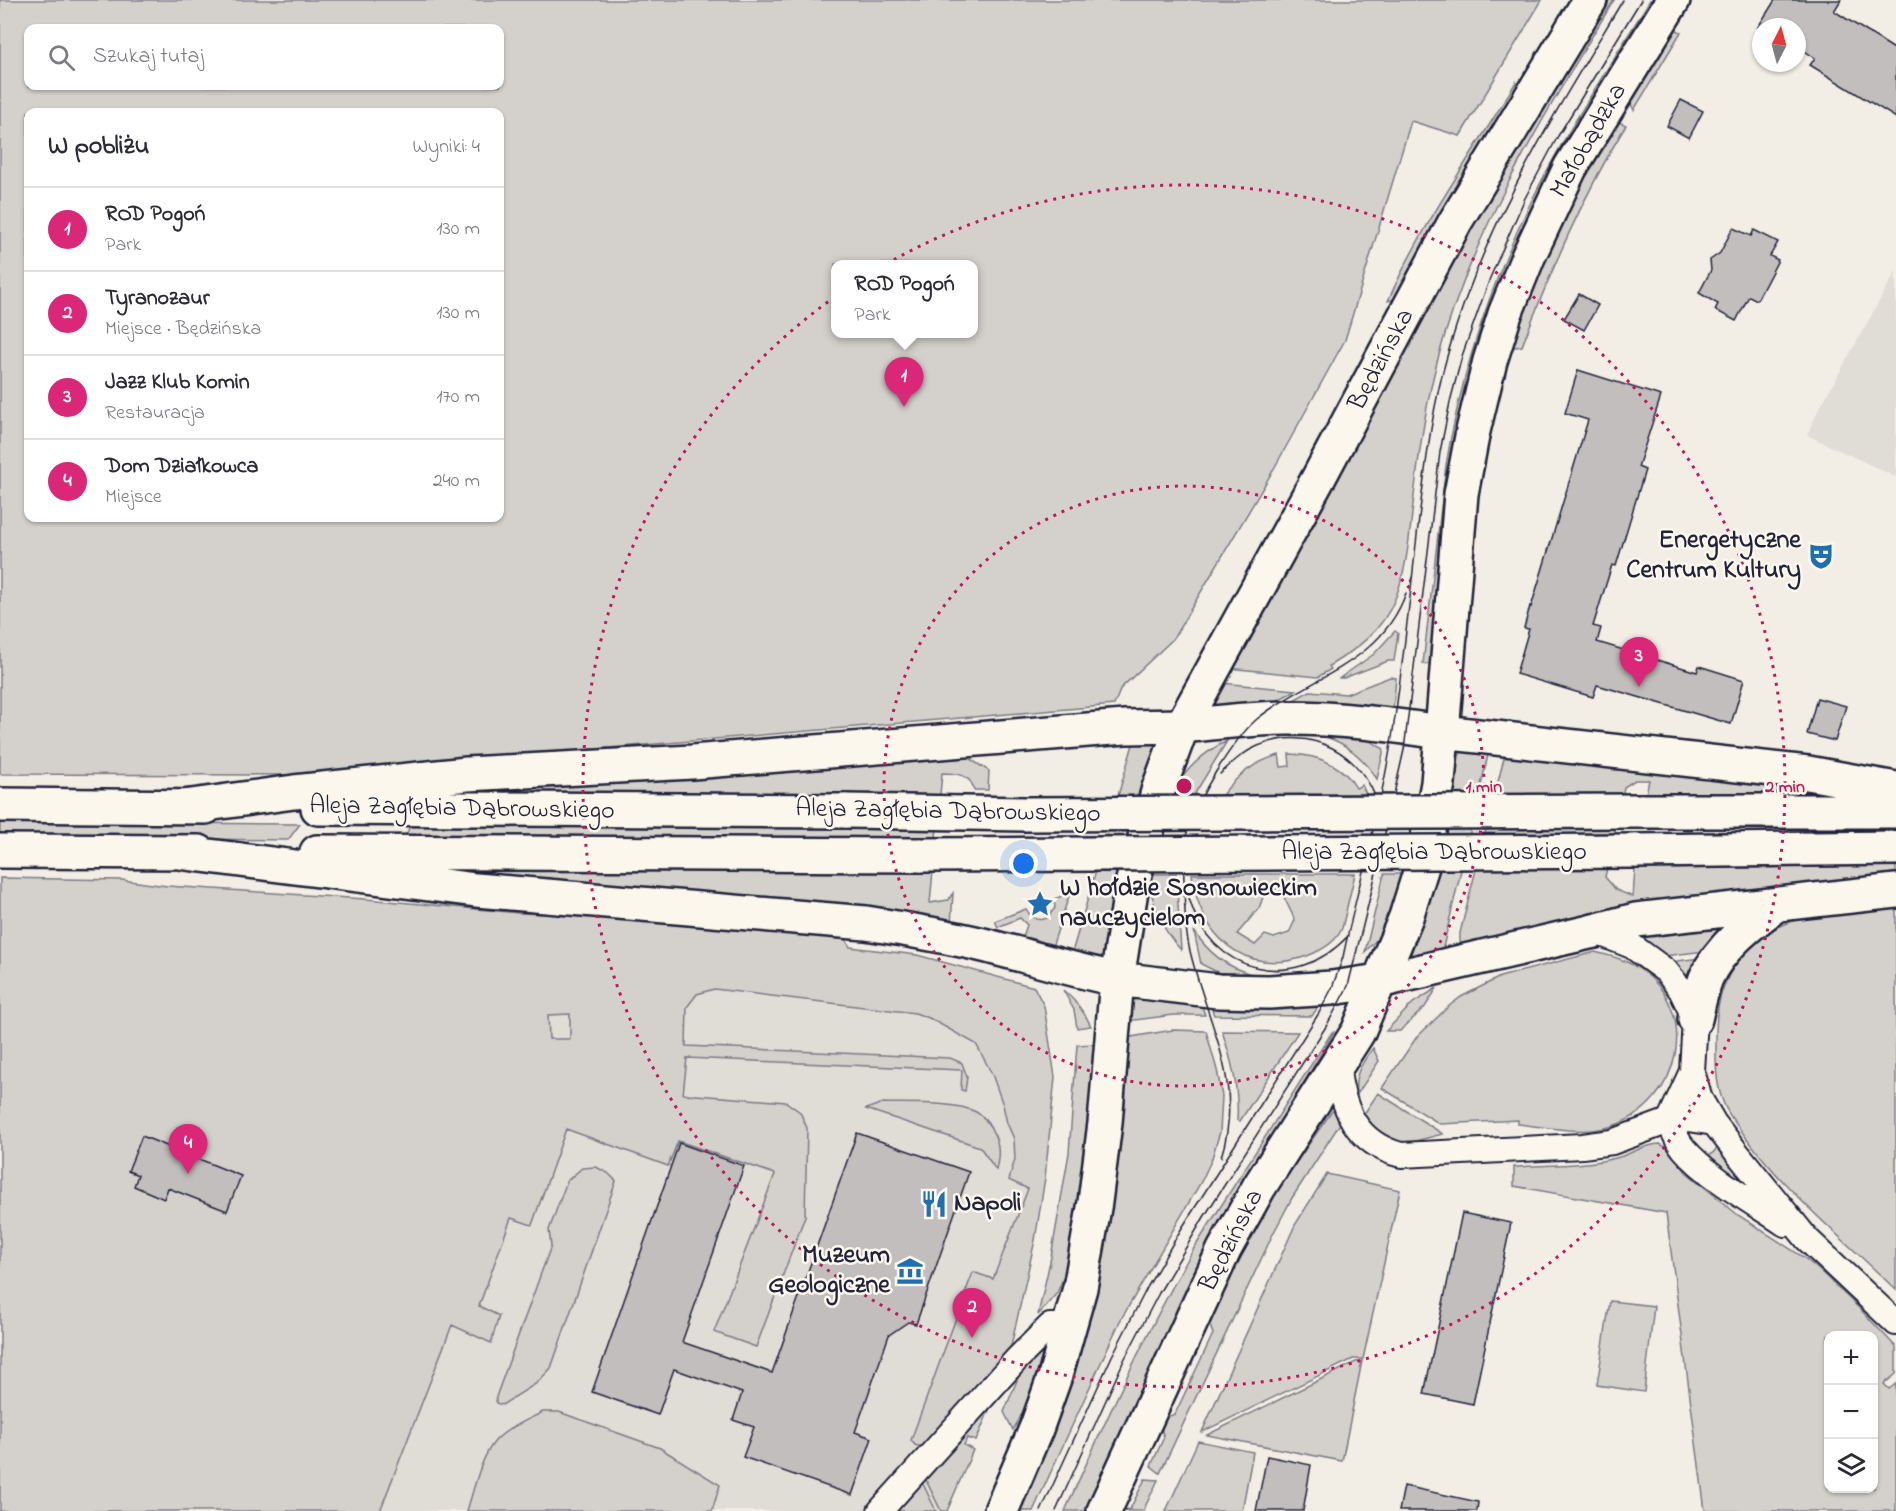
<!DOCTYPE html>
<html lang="pl">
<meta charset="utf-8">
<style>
:root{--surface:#fff;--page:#f2f2f3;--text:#2b2b33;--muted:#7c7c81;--line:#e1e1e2;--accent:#db2777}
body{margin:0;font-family:"Indie Flower",sans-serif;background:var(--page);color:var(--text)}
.controls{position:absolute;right:18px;bottom:18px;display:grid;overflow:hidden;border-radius:12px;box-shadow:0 2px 4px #0004}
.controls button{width:54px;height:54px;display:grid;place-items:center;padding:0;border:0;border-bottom:2px solid var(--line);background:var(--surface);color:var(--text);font:30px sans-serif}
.compass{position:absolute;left:1752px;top:18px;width:54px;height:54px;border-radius:50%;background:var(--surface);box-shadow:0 2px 4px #0004;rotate:6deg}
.you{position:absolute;left:1024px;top:864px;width:21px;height:21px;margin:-15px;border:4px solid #fff;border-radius:50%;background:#1a73e8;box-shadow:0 0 0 9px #1a73e833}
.badge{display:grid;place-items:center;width:39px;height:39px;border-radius:50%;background:var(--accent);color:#fff;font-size:20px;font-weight:700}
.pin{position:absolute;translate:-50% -50px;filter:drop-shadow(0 2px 3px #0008)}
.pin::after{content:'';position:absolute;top:32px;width:21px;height:18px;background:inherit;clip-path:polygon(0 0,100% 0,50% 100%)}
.popup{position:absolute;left:831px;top:260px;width:147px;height:78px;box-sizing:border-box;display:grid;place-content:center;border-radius:12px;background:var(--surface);filter:drop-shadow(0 2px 4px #0005);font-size:20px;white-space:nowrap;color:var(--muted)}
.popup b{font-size:22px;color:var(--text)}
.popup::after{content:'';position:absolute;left:50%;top:100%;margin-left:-12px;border:12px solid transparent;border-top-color:var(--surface)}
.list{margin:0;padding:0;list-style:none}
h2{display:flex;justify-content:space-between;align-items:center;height:78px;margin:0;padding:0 24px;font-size:26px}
h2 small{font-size:20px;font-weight:400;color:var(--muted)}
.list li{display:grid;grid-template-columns:39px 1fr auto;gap:18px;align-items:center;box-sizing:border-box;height:84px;padding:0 24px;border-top:2px solid var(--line)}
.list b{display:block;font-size:22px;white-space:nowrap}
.list p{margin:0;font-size:20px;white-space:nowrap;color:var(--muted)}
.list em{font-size:20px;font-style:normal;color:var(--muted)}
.icon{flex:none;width:33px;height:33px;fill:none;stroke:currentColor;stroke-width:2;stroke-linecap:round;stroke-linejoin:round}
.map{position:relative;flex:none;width:1896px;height:1511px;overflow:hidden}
.search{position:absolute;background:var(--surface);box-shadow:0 2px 4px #0004;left:24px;top:24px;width:480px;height:66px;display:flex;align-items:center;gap:15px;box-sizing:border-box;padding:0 21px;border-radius:12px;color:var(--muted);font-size:22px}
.panel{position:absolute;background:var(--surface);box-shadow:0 2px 4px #0004;left:24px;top:108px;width:480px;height:414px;border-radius:12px}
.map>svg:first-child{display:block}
</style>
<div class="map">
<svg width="1896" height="1511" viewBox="0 0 1896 1511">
<rect width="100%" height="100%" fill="#f2eee5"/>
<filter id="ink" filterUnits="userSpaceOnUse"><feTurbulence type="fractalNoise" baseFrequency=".0167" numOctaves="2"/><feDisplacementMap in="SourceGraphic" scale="12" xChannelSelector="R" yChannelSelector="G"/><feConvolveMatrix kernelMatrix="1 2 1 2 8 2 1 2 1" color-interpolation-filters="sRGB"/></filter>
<g filter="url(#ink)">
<!-- built -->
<path fill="#e0dcd6" d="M 1896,271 L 1896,477 L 1807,435 L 1818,411 Z
M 546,966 L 925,1006 L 1041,1072 L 1038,1184 L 971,1364 L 940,1511 L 380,1511 L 531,1120 L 549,1040 Z"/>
<!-- green -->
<path fill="#d4d1cc" stroke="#7b7a84" stroke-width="1.5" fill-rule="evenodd" d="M 0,0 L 1542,0 L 1460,136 L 1411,121 L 1345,340 L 1271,474 L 1173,639 L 1121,688 L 1114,705 L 290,775 L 0,774 ZM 28,28 L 500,28 L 500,86 L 28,86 ZM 28,112 L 500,112 L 500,518 L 28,518 ZM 835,264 L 973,264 L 973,334 L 835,334 Z
M 1609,0 L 1614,0 C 1544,116 1472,230 1437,362 C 1426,404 1420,445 1415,488 C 1410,525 1409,564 1395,599 C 1382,631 1357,649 1329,666 L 1331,669 L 1318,677 L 1228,668 L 1449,262 Z
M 1650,0 L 1657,0 L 1540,199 L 1433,664 L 1423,664 L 1446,465 C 1462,369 1493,276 1538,188 C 1571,124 1612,62 1650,0 Z
M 1673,28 L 1681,32 L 1634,110 L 1631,104 L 1631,95 Z
M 1516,82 L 1519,95 L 1400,298 L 1388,301 C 1421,226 1473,153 1516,82 Z
M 1617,121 L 1626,125 C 1583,196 1552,268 1522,346 L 1508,348 C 1538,269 1573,194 1617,121 Z
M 1395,631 L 1398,633 L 1394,661 L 1388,661 L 1344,678 L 1340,678 L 1374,654 Z
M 1390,677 L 1396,678 L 1393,710 L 1286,704 L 1310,691 L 1346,694 Z
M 1221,683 L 1296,690 L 1269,705 L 1217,707 L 1214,701 Z
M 1322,732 L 1363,737 L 1384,749 L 1377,779 C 1365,759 1345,742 1323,736 Z
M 1134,741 L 1153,742 L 1157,749 L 1106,954 L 1102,961 L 1071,956 Z
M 1227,741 L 1194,795 L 1170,795 C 1185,771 1201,753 1227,741 Z
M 1466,750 L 1489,751 L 1441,956 L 1411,959 L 1411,954 L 1445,837 L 1459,756 L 1461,752 Z
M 959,752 L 989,771 L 988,790 L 974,790 C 971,774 956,773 942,773 L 930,903 L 948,900 L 953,893 L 951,924 L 421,874 L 405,838 L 411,823 L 434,793 Z
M 1289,754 C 1316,755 1342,763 1356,788 L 1362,785 L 1366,794 L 1222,795 C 1238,775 1254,762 1279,755 L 1281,767 L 1290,766 Z
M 1505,754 L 1855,795 L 1646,794 L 1649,780 L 1635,780 L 1624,787 L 1605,877 L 1616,890 L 1633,897 L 1635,869 L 1896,866 L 1896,873 L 1635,905 L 1460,949 L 1460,933 Z
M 0,822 L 300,824 L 288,840 L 0,837 Z
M 1149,874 L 1176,874 L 1181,950 C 1161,929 1151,903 1149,874 Z
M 1192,874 L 1355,874 L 1342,928 C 1337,942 1320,951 1307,956 C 1244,978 1199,935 1192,874 ZM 1266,889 L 1280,889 L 1295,920 L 1289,933 L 1274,938 L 1265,935 L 1255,945 L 1237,934 L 1259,908 Z
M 1384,874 L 1406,874 L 1381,935 L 1365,952 Z
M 0,878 L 122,880 L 167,886 L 365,899 L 519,913 L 654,917 L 843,934 L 850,947 L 917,955 L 1034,987 L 1044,1006 L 1055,1077 L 1045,1178 L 1035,1240 L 1011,1346 L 921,1447 L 915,1445 L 911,1440 L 973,1272 L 993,1279 L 1028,1189 L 1009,1180 L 1015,1159 L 1014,1139 L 1007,1123 L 1003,1105 L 992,1074 L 976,1044 L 929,1018 L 915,1013 L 714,989 L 697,994 L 687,1007 L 686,1046 L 950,1058 L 962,1063 L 967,1077 L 965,1091 L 961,1090 L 962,1070 L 687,1058 L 683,1094 L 786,1102 L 800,1112 L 807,1128 L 805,1216 L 756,1347 L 714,1332 L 775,1174 L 678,1141 L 668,1166 L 566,1129 L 532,1225 L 511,1218 L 479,1306 L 499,1316 L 491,1343 L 452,1325 L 380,1511 L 0,1511 ZM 570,1014 L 570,1039 L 549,1039 L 548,1015 Z
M 1070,893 L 1051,950 L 1021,943 L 1027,925 L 1020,918 L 998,927 L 995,921 L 1026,909 C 1031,918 1038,922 1047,918 L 1055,908 L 1054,899 Z
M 1896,907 L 1896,1290 C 1846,1241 1791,1197 1749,1141 C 1739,1128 1727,1114 1722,1099 C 1715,1079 1716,1060 1716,1040 C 1716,1021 1717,1004 1724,986 C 1738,952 1763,929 1799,919 Z
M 1741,921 L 1713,950 L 1664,956 L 1632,938 Z
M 1194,931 C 1208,953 1227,967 1251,974 L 1253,979 L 1221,974 L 1201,964 Z
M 1595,952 C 1608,955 1621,958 1633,965 C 1704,1004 1683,1106 1609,1127 C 1581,1135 1547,1127 1518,1124 L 1518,1120 L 1440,1124 L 1382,1088 L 1416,1038 L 1449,1006 L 1461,997 L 1500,977 Z
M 1709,957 L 1694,997 L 1669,962 Z
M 1437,988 L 1425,1007 L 1400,1031 L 1386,1031 L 1413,1003 Z
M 1063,990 C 1076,1001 1084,1011 1091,1026 L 1077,1028 L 1074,1010 Z
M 1134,996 L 1201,1004 L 1205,1015 L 1174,1015 L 1127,1021 L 1129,999 Z
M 1210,1004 L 1320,1004 L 1312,1016 L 1214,1015 Z
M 1173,1030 L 1206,1031 L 1217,1070 L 1222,1096 L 1220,1132 L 1211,1161 L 1201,1182 L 1120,1321 L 1033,1511 L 1019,1511 L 1043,1453 L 1125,1038 Z
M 1222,1031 L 1298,1032 L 1240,1121 L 1237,1120 C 1239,1089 1232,1061 1222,1031 Z
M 1332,1032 L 1334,1032 L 1263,1151 L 1090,1511 L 1065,1511 C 1105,1422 1145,1334 1193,1250 Z
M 1096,1044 L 1088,1153 L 1069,1264 L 1057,1293 L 1038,1315 L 1051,1257 L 1069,1153 L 1077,1045 Z
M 1373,1048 L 1379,1061 L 1356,1096 C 1354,1074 1360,1066 1373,1048 Z
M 1378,1093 L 1443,1134 L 1403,1144 L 1386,1139 L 1362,1117 Z
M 883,1103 C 908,1104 955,1101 976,1112 C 985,1117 990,1125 994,1134 C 1000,1146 999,1157 996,1170 L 980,1147 L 866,1109 Z
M 1332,1111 L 1334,1111 L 1341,1122 L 1292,1198 L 1273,1234 L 1160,1473 L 1151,1466 L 1164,1437 L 1160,1425 L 1162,1419 L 1175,1414 L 1213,1334 L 1208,1320 L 1269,1201 Z
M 1660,1144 L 1670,1150 L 1686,1172 L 1738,1215 L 1803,1257 L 1819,1270 L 1859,1308 L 1896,1347 L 1896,1374 L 1884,1384 L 1889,1389 L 1896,1384 L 1896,1511 L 1705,1511 L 1666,1213 L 1514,1186 L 1514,1167 C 1548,1165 1584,1166 1616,1158 C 1631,1154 1645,1144 1660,1144 ZM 1828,1336 L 1874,1336 L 1874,1488 L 1828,1488 Z
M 1720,1145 L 1766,1202 L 1708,1158 Z
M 596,1167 L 608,1173 L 616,1181 L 551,1368 L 537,1383 L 502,1405 L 496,1403 L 496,1397 L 551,1246 L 549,1230 L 567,1181 L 582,1168 Z
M 1327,1174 L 1400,1190 L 1363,1359 L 1353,1359 L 1202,1432 L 1295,1225 Z
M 1610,1301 L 1654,1306 L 1644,1392 L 1597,1385 Z
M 1037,1354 L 1042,1355 L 1046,1364 L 1036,1391 L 1013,1430 L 1004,1412 L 1020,1373 Z
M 1362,1361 L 1342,1461 L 1207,1435 L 1356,1362 Z
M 992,1403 L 976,1441 L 967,1438 L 964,1445 L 973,1450 L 947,1511 L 941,1511 L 925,1478 Z
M 543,1412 L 559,1412 L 660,1448 L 720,1485 L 712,1511 L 467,1511 C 474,1489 480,1459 495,1441 C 507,1428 527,1420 543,1412 Z
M 1198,1441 L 1253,1452 L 1242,1511 L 1166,1511 Z
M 1145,1479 L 1158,1480 L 1143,1511 L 1119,1511 L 1130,1509 Z
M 922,1482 L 936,1511 L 897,1511 Z"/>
<!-- building -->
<path fill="#c2bebe" stroke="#22223b" stroke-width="1.5" d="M 1775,0 L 1841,0 L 1834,11 L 1896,50 L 1896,118 L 1810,65 L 1815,58 L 1797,46 L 1797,27 L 1758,27 Z
M 1681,100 L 1703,111 L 1689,138 L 1667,126 Z
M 1733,228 L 1751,236 L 1754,230 L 1778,242 L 1770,256 L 1778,260 L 1757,300 L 1749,296 L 1736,321 L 1715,310 L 1718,304 L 1699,293 L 1711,270 L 1710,260 L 1720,253 Z
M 1579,294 L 1598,305 L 1584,330 L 1564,319 Z
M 1578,370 L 1661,396 L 1638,467 L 1645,470 L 1616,566 L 1612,565 L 1593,626 L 1601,628 L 1597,642 L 1697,672 L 1699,666 L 1744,680 L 1731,724 L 1597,685 L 1593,697 L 1516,674 L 1529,629 L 1524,628 L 1530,606 L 1531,607 L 1588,420 L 1565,413 Z
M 1817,698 L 1846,706 L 1835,741 L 1807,734 Z
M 857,1133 L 969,1172 L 916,1324 L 908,1322 L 889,1335 L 855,1432 L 872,1438 L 852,1495 L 743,1457 L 754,1427 L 733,1420 L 742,1393 L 674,1369 L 658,1415 L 592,1392 L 679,1143 L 744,1166 L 682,1342 L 772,1373 Z
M 142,1136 L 241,1176 L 227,1211 L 168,1188 L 164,1199 L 134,1186 L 138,1175 L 128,1171 Z
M 1462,1213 L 1511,1223 L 1473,1404 L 1424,1394 Z
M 1267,1456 L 1311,1465 L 1303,1511 L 1256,1511 Z
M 1404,1486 L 1478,1502 L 1477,1511 L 1399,1511 Z"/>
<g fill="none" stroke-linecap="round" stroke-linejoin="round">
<defs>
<path id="street" d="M 1594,931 L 1632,946 L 1666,971 L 1681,990 L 1695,1019 L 1692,1071 L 1669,1121
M 1337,1064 C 1342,1108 1355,1143 1401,1155 L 1582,1146 L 1612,1142 L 1669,1121 L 1689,1119 L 1714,1123
M 1692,1071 L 1700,1099 L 1714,1123 L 1738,1154 L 1807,1239 L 1896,1323
M 1669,1121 C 1673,1131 1677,1141 1684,1149 C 1709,1178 1754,1203 1785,1224
M 880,1511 L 1016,1360 L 1050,1326 L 1071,1326"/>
<path id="secondary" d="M 1182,726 C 1218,722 1253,718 1289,718 C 1340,718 1391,725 1442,732
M 1117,979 L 1218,991 L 1269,992 L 1332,988 L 1379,981 L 1594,931
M 1001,1511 L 1036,1429 L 1056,1373 L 1080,1288 L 1095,1202 L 1105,1123 L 1117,979 L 1132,884 L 1159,788 L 1182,726 L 1318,479 L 1455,222 L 1590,0
M 1104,1511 L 1224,1250 L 1259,1187 L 1358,1032 L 1406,917 L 1423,863 L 1438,783 L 1461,494 L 1473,431 L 1490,361 L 1505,314 L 1528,257 L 1570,168 L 1673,0"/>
<path id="primary" d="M 1442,732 L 1808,773 L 1896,789
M 0,805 L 206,807
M 184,807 L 294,792 L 467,774 L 692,762 L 1125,727 L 1182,726
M 318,808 L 847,811
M 1640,811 L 1896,811
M 0,851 L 199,852
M 1634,851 L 1896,848
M 178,852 L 476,890 L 866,923 C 904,929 941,935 979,944 C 1025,955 1070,970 1117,979
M 317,852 L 922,855
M 1594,931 L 1636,920 L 1896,891
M 1695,1019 C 1698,1006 1701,991 1706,978 C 1720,947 1750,924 1777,904"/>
</defs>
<!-- street casing -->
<use href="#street" stroke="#22223b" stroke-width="28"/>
<!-- secondary casing -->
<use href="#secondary" stroke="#22223b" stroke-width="38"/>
<!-- primary casing -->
<use href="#primary" stroke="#22223b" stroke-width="38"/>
<!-- street -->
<use href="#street" stroke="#fbf7ec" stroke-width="24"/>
<!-- secondary -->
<use href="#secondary" stroke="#fbf7ec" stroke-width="33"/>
<!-- primary -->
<use href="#primary" stroke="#fbf7ec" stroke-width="33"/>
<!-- tram -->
<path stroke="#22223b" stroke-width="1.5" d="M 1220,774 C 1232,763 1243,752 1258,746 C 1311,724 1363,753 1379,807
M 1189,898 C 1210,974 1294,994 1348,936
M 1221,1157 C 1245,1084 1208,1024 1191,955 C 1185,933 1185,911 1184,888 C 1184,868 1182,848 1188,829 C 1198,797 1232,741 1257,719 C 1310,676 1380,665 1406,593
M 1041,1511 L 1112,1356 L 1148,1286 L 1180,1231 L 1319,1013 L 1332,988 L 1343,957 C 1359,880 1383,803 1394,724 C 1404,656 1411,587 1419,518 C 1426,462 1432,407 1448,353 C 1485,222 1554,115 1623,0
M 1056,1511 L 1124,1360 L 1159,1293 L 1204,1217 L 1327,1025 L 1348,986 L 1375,877 L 1404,750 L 1440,452 L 1450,402 L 1462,356 L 1490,278 L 1525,198 L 1558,136 L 1641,0"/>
<defs>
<path id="primary-bridge" d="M 847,811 L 1026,814 L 1640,811
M 922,855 L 1634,851"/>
</defs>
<!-- primary-bridge casing -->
<use href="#primary-bridge" stroke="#22223b" stroke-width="38" stroke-linecap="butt"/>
<!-- primary-bridge -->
<use href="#primary-bridge" stroke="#fbf7ec" stroke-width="33"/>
</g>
</g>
<!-- distance rings -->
<g fill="none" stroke="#c2185b" stroke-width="3" stroke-dasharray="3 6">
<circle cx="1184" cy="786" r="300"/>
<circle cx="1184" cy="786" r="601"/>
</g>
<!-- icons -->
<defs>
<symbol id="theatre-bare" viewBox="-9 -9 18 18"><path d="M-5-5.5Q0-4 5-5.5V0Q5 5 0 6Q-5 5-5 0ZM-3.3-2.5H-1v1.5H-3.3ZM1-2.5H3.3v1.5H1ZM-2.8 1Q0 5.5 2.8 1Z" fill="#1f6fb2" stroke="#fbf7ec" stroke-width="2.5" paint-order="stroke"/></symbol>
<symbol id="sight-bare" viewBox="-9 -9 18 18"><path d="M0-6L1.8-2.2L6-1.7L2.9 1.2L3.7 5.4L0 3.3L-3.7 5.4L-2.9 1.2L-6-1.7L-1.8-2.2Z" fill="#1f6fb2" stroke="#fbf7ec" stroke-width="2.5" paint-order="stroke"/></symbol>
<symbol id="restaurant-bare" viewBox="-9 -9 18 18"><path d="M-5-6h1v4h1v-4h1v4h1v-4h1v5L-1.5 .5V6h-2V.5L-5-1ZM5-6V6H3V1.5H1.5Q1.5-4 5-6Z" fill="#1f6fb2" stroke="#fbf7ec" stroke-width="2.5" paint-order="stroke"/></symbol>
<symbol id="museum-bare" viewBox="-9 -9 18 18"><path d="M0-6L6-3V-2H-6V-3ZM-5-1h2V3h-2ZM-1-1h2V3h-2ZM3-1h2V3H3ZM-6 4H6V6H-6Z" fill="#1f6fb2" stroke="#fbf7ec" stroke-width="2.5" paint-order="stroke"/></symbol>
</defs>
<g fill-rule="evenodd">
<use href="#theatre-bare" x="1802" y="537" width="38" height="38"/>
<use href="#sight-bare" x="1021" y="885" width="38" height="38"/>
<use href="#restaurant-bare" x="915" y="1185" width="38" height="38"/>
<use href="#museum-bare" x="891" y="1252" width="38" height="38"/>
</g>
<g text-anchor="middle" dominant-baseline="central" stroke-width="5" stroke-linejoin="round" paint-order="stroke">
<!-- street labels -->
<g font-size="26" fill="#22223b" stroke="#fbf7ec">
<text transform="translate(1589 141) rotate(-60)">Małobądzka</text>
<text transform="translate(1382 360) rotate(-62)">Będzińska</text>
<text transform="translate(462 809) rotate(1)">Aleja Zagłębia Dąbrowskiego</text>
<text transform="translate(948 812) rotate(1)">Aleja Zagłębia Dąbrowskiego</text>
<text x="1434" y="853">Aleja Zagłębia Dąbrowskiego</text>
<text transform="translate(1232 1241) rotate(-63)">Będzińska</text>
</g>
<!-- poi labels -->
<g font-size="26" font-weight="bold" fill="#22223b" stroke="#fbf7ec" text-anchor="end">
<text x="1801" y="541">Energetyczne<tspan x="1801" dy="30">Centrum Kultury</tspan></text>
<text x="1060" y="889" text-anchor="start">W hołdzie Sosnowieckim<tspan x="1060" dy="30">nauczycielom</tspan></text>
<text x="954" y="1204" text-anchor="start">Napoli</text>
<text x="890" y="1256">Muzeum<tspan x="890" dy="30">Geologiczne</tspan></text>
</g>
</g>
<circle cx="1184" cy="786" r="9" fill="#c2185b" stroke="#fbf7ec" stroke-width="3"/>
<g font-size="18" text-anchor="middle" font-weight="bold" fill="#c2185b" stroke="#fbf7ec" stroke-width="5" stroke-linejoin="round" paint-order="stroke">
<text x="1484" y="792">1 min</text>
<text x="1785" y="792">2 min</text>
</g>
</svg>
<div class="controls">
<button>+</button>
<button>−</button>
<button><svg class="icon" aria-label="layers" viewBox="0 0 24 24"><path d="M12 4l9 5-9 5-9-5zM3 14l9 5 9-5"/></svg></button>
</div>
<svg class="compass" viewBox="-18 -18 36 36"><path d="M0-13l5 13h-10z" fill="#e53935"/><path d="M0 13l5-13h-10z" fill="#7c7c81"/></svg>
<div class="you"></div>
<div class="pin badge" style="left:904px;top:407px">1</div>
<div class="popup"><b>ROD Pogoń</b>Park</div>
<div class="pin badge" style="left:972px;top:1338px">2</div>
<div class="pin badge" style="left:1639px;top:687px">3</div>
<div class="pin badge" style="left:188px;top:1174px">4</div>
<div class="search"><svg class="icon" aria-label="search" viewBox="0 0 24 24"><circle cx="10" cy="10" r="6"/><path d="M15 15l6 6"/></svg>Szukaj tutaj</div>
<section class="panel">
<h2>W pobliżu<small>Wyniki: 4</small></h2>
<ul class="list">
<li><span class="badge">1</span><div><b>ROD Pogoń</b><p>Park</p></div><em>130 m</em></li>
<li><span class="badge">2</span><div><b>Tyranozaur</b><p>Miejsce · Będzińska</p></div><em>130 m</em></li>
<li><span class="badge">3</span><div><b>Jazz Klub Komin</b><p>Restauracja</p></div><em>170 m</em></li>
<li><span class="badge">4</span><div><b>Dom Działkowca</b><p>Miejsce</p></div><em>240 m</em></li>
</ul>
</section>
</div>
